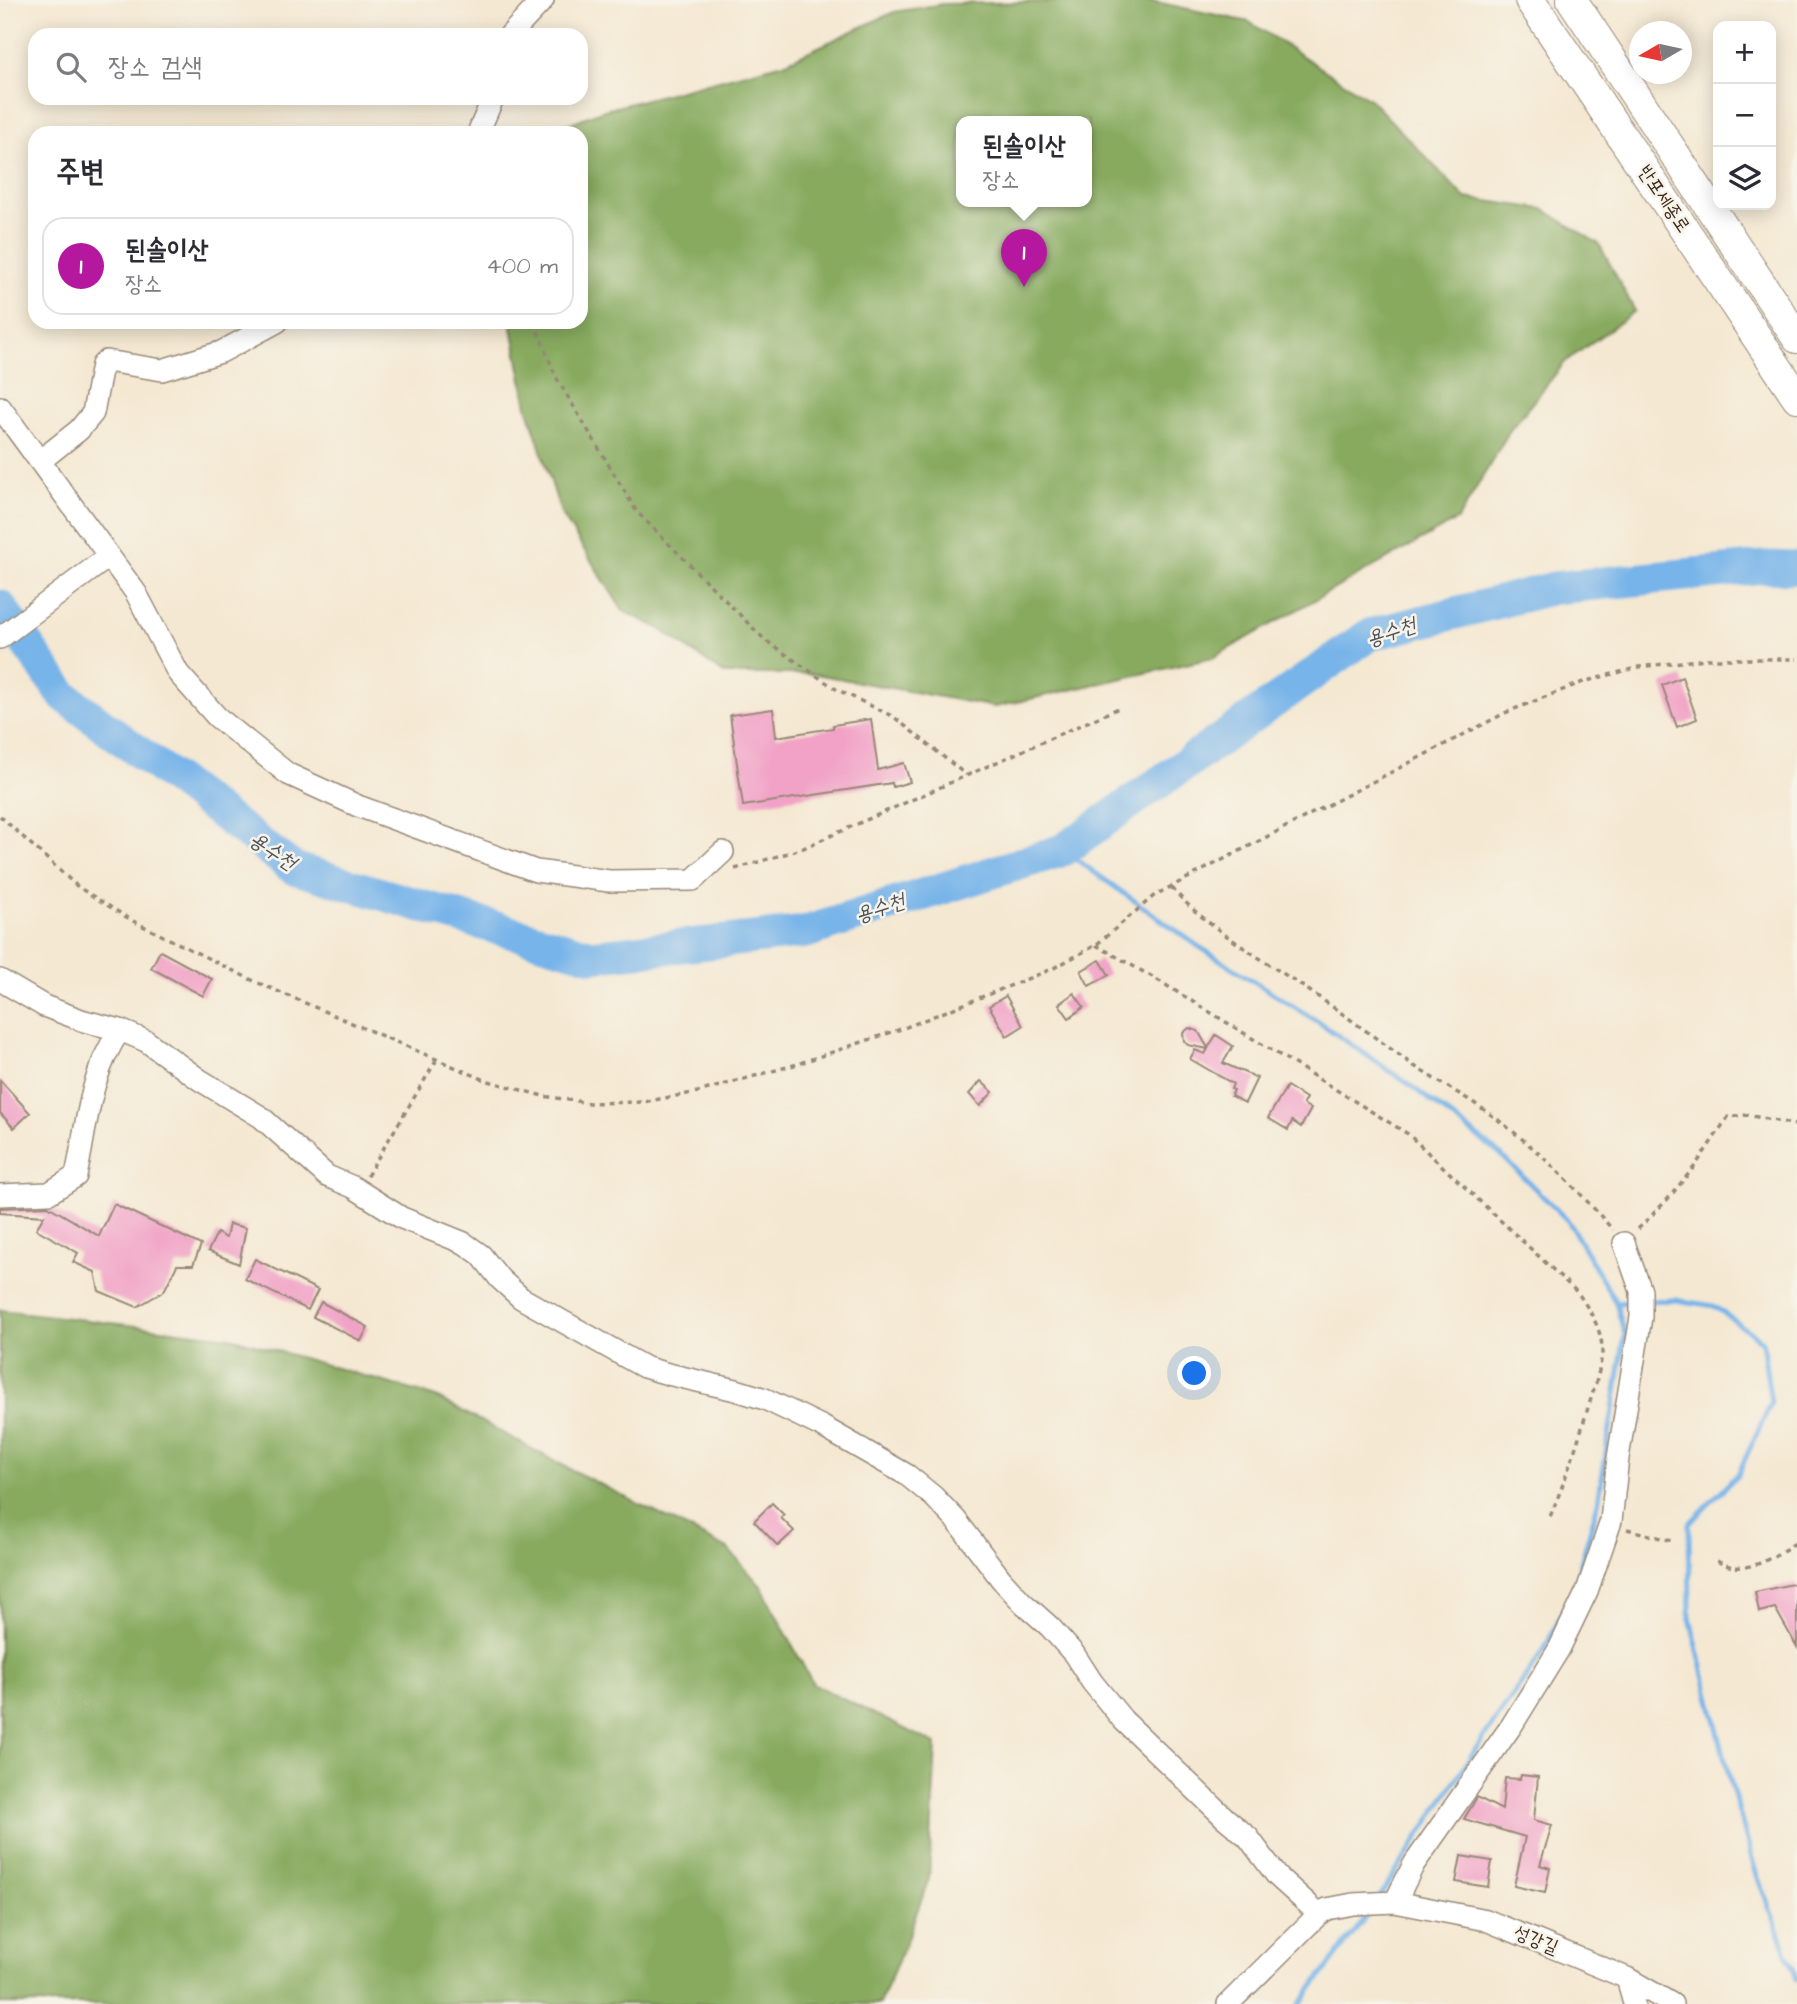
<!DOCTYPE html>
<html lang="ko">
<meta charset="utf-8">
<style>
:root{--surface:#fff;--page:#f2f2f3;--text:#2b2b33;--muted:#7c7c81;--line:#e1e1e2;--accent:#b5179e}
body{margin:0;font-family:"Architects Daughter","Poor Story",sans-serif;background:var(--page);color:var(--text)}
.controls{position:absolute;right:21px;top:21px;display:grid;overflow:hidden;border-radius:14px;box-shadow:0 4px 18px #0003}
.controls button{width:63px;height:63px;display:grid;place-items:center;padding:0;border:0;border-bottom:2px solid var(--line);background:var(--surface);color:var(--text);font:35px sans-serif}
.compass{position:absolute;left:1629px;top:21px;width:63px;height:63px;border-radius:50%;background:var(--surface);box-shadow:0 4px 18px #0003;rotate:261deg}
.you{position:absolute;left:1195px;top:1374px;width:24px;height:24px;margin:-18px;border:5px solid #fff;border-radius:50%;background:#1a73e8;box-shadow:0 0 0 10px #1a73e833}
.badge{display:grid;place-items:center;width:46px;height:46px;border-radius:50%;background:var(--accent);color:#fff;font-size:23px;font-weight:700}
.pin{position:absolute;translate:-50% -58px;filter:drop-shadow(0 2px 4px #0008)}
.pin::after{content:'';position:absolute;top:37px;width:24px;height:21px;background:inherit;clip-path:polygon(0 0,100% 0,50% 100%)}
.popup{position:absolute;left:956px;top:116px;width:136px;height:91px;box-sizing:border-box;display:grid;place-content:center;border-radius:14px;background:var(--surface);filter:drop-shadow(0 2px 5px #0005);font-size:23px;white-space:nowrap;color:var(--muted)}
.popup b{font-size:26px;color:var(--text)}
.popup::after{content:'';position:absolute;left:50%;top:100%;margin-left:-14px;border:14px solid transparent;border-top-color:var(--surface)}
.list{margin:0;padding:0;list-style:none}
h2{display:flex;justify-content:space-between;align-items:center;height:91px;margin:0;padding:0 28px;font-size:30px}
h2 small{font-size:23px;font-weight:400;color:var(--muted)}
.list li{display:grid;grid-template-columns:46px 1fr auto;gap:21px;align-items:center;box-sizing:border-box;height:98px;margin:0 14px 14px;padding:0 14px;border:2px solid var(--line);border-radius:21px}
.list b{display:block;font-size:26px;white-space:nowrap}
.list p{margin:0;font-size:23px;white-space:nowrap;color:var(--muted)}
.list em{font-size:23px;font-style:normal;color:var(--muted)}
.icon{flex:none;width:38px;height:38px;fill:none;stroke:currentColor;stroke-width:2;stroke-linecap:round;stroke-linejoin:round}
.map{position:relative;flex:none;width:1797px;height:2004px;overflow:hidden}
.search{position:absolute;background:var(--surface);box-shadow:0 4px 18px #0003;left:28px;top:28px;width:560px;height:77px;display:flex;align-items:center;gap:18px;box-sizing:border-box;padding:0 24px;border-radius:21px;color:var(--muted);font-size:26px}
.panel{position:absolute;background:var(--surface);box-shadow:0 4px 18px #0003;left:28px;top:126px;width:560px;height:203px;border-radius:21px}
.map>svg:first-child{display:block}
</style>
<div class="map">
<svg width="1797" height="2004" viewBox="0 0 1797 2004">
<rect width="100%" height="100%" fill="#f7f3e8"/>
<filter id="ink" filterUnits="userSpaceOnUse"><feTurbulence type="fractalNoise" baseFrequency=".0143" numOctaves="2"/><feDisplacementMap in="SourceGraphic" scale="14" xChannelSelector="R" yChannelSelector="G"/><feConvolveMatrix kernelMatrix="1 2 1 2 8 2 1 2 1" color-interpolation-filters="sRGB"/></filter>
<filter id="wash" filterUnits="userSpaceOnUse"><feTurbulence type="fractalNoise" baseFrequency=".00686" numOctaves="4" result="noise"/><feDisplacementMap in="SourceGraphic" scale="28" xChannelSelector="R" yChannelSelector="G"/><feGaussianBlur stdDeviation="1.57" result="paint"/><feColorMatrix in="noise" values="0 0 0 0 0 0 0 0 0 0 0 0 0 0 0 0 0 1.4 0 .05"/><feComposite in="paint" operator="in"/></filter>
<g filter="url(#wash)">
<rect width="100%" height="100%" fill="#f4e8d2"/>
<!-- forest -->
<path fill="#87aa5e" stroke="#616a3e" stroke-width="2" fill-rule="evenodd" d="M 1130,0 L 1147,0 L 1249,22 L 1371,100 L 1465,198 L 1543,209 L 1599,244 L 1635,311 L 1565,362 L 1510,430 L 1458,519 L 1212,658 L 995,707 L 815,674 L 724,674 L 657,627 L 623,611 L 561,513 L 527,406 L 511,322 L 581,322 L 581,133 L 545,133 L 601,111 L 784,63 L 894,12 L 943,4 ZM 961,121 L 1087,121 L 1087,201 L 961,201 Z
M 0,1310 L 230,1337 L 436,1397 L 558,1463 L 728,1549 L 761,1586 L 813,1684 L 936,1744 L 929,1879 L 904,1947 L 879,2004 L 0,2004 Z"/>
<g fill="none" stroke-linecap="round" stroke-linejoin="round">
<!-- stream -->
<path stroke="#77b4e9" stroke-width="5" d="M 1063,850 L 1198,946 L 1317,1021 L 1410,1085 L 1501,1155 L 1568,1221 L 1616,1303 L 1634,1302
M 1644,1301 L 1676,1300 L 1714,1306 L 1762,1341 L 1771,1403 L 1738,1474 L 1689,1524 L 1690,1618 L 1729,1776 L 1756,1873 L 1797,1979
M 1379,1898 L 1475,1750 L 1543,1652 L 1574,1588 L 1598,1503 L 1625,1335 L 1616,1303
M 1300,2004 L 1372,1909"/>
<!-- river -->
<path stroke="#77b4e9" stroke-width="33" d="M 0,606 L 63,695 L 293,868 L 592,956 L 806,932 L 1063,850 L 1369,635 L 1554,588 L 1764,567 L 1797,568"/>
</g>
<g id="blocks">
<!-- building -->
<path fill="#f1a2c6" d="M 1682,677 L 1697,719 L 1677,727 L 1662,685 Z
M 773,709 L 776,737 L 833,728 L 833,725 L 871,719 L 878,770 L 904,763 L 910,782 L 893,787 L 892,783 L 743,806 L 730,715 Z
M 160,951 L 212,979 L 203,996 L 151,968 Z
M 1100,960 L 1109,975 L 1089,986 L 1081,971 Z
M 1074,993 L 1084,1007 L 1069,1018 L 1059,1004 Z
M 1006,996 L 1023,1026 L 1007,1036 L 989,1006 Z
M 1189,1028 L 1198,1031 L 1208,1048 L 1216,1035 L 1233,1046 L 1223,1063 L 1257,1078 L 1245,1103 L 1231,1096 L 1234,1090 L 1231,1089 L 1233,1084 L 1190,1059 L 1195,1050 L 1205,1054 L 1208,1049 L 1188,1045 L 1184,1041 L 1183,1033 Z
M 0,1080 L 30,1113 L 14,1128 L 0,1113 Z
M 981,1081 L 993,1092 L 980,1106 L 969,1094 Z
M 1287,1086 L 1306,1098 L 1303,1104 L 1311,1109 L 1301,1127 L 1292,1121 L 1288,1130 L 1268,1118 Z
M 114,1204 L 201,1245 L 193,1265 L 177,1265 L 164,1291 L 137,1307 L 99,1291 L 95,1272 L 73,1262 L 78,1253 L 36,1229 L 44,1216 L 0,1213 L 0,1208 L 48,1206 L 99,1236 Z
M 229,1224 L 246,1228 L 239,1264 L 208,1251 L 217,1233 L 226,1238 Z
M 255,1259 L 318,1290 L 308,1310 L 245,1279 Z
M 321,1302 L 368,1327 L 361,1341 L 313,1317 Z
M 772,1503 L 784,1515 L 781,1518 L 794,1531 L 778,1546 L 754,1521 Z
M 1797,1583 L 1797,1647 L 1775,1608 L 1759,1612 L 1755,1592 Z
M 1521,1775 L 1538,1777 L 1534,1820 L 1552,1825 L 1540,1865 L 1550,1868 L 1545,1893 L 1514,1886 L 1525,1837 L 1464,1819 L 1477,1797 L 1502,1810 L 1505,1778 L 1520,1779 Z
M 1461,1856 L 1492,1861 L 1488,1887 L 1456,1882 Z"/>
</g>
</g>
<g filter="url(#ink)">
<use href="#blocks" fill-opacity="0" stroke="#988978" stroke-width="2"/>
<g fill="none" stroke-linecap="round" stroke-linejoin="round">
<defs>
<path id="minor" d="M 510,35 L 543,0
M 478,133 L 493,98
M 0,407 L 136,593 L 178,673 L 217,717 L 288,774 L 358,806 L 536,871 L 609,881 L 693,880 L 723,852
M 40,461 L 79,430 L 93,413 L 102,365 L 106,361 L 162,370 L 221,352 L 277,322
M 0,638 L 108,557
M 0,980 L 44,1006 L 84,1021 L 120,1030 L 146,1041 L 200,1080 L 261,1117 L 327,1176 L 353,1187 L 402,1218 L 464,1243 L 481,1255 L 500,1279 L 521,1298 L 617,1352 L 644,1367 L 668,1374 L 736,1390 L 765,1399 L 823,1427 L 907,1475 L 934,1497 L 956,1520 L 1001,1579 L 1022,1602 L 1050,1627 L 1074,1654 L 1092,1682 L 1123,1720 L 1225,1818 L 1248,1837 L 1277,1876 L 1319,1914
M 0,1195 L 49,1193 L 76,1176 C 87,1125 89,1075 120,1030
M 1395,1902 L 1414,1864 L 1512,1725 L 1559,1649 L 1587,1591 L 1611,1521 L 1618,1458 L 1641,1317 L 1641,1291 L 1624,1243
M 1627,1978 L 1634,2004
M 1228,2004 L 1319,1914 L 1327,1909 L 1353,1904 L 1395,1902 L 1486,1920 L 1627,1978 L 1672,2004"/>
<path id="highway" d="M 1530,0 L 1797,397
M 1572,0 L 1797,338"/>
</defs>
<!-- minor casing -->
<use href="#minor" stroke="#988978" stroke-width="24"/>
<!-- highway casing -->
<use href="#highway" stroke="#988978" stroke-width="32"/>
<!-- path -->
<path stroke="#988978" stroke-width="3.5" stroke-dasharray="5 5" stroke-linecap="butt" d="M 534,322 L 556,377 L 637,512 L 765,640 L 836,689 L 894,717 L 966,775
M 0,816 L 78,887 L 133,921 L 256,982 L 485,1080 L 543,1096 L 589,1103 L 643,1102 L 698,1092 L 794,1065 L 904,1028 L 1052,969 L 1096,945 L 1155,895 L 1507,712 L 1583,682 L 1639,667 L 1706,659 L 1797,659
M 735,869 L 801,849 L 1121,707
M 1172,888 C 1205,927 1266,961 1308,990 C 1344,1014 1378,1040 1413,1065 C 1434,1080 1458,1092 1480,1107 C 1530,1141 1574,1185 1613,1230
M 1096,945 L 1156,979 L 1408,1134 L 1578,1293 C 1590,1311 1603,1330 1602,1353 C 1600,1373 1593,1392 1587,1411 C 1576,1448 1564,1484 1549,1519
M 367,1176 L 436,1061
M 1638,1229 L 1667,1200 L 1695,1166 L 1728,1117 L 1747,1115 L 1797,1125
M 1627,1529 L 1672,1541
M 1717,1561 C 1746,1578 1772,1557 1797,1542"/>
<!-- minor -->
<use href="#minor" stroke="#fff" stroke-width="21"/>
<!-- highway -->
<use href="#highway" stroke="#fff" stroke-width="30"/>
</g>
</g>
<g text-anchor="middle" dominant-baseline="central" stroke-width="5" stroke-linejoin="round" paint-order="stroke">
<!-- street labels -->
<g font-size="19" fill="#3b2a1e" stroke="#f7f3e8">
<text transform="translate(1664 199) rotate(56)">반포세종로</text>
<text transform="translate(1536 1940) rotate(22)">성강길</text>
</g>
<!-- water labels -->
<g font-size="21" font-style="italic" fill="#4d535b" stroke="#f7f3e8">
<text transform="translate(1391 632) rotate(-18)">용수천</text>
<text transform="translate(273 851) rotate(34)">용수천</text>
<text transform="translate(880 908) rotate(-18)">용수천</text>
</g>
</g>
</svg>
<div class="controls">
<button>+</button>
<button>−</button>
<button><svg class="icon" aria-label="layers" viewBox="0 0 24 24"><path d="M12 4l9 5-9 5-9-5zM3 14l9 5 9-5"/></svg></button>
</div>
<svg class="compass" viewBox="-18 -18 36 36"><path d="M0-13l5 13h-10z" fill="#e53935"/><path d="M0 13l5-13h-10z" fill="#7c7c81"/></svg>
<div class="you"></div>
<div class="pin badge" style="left:1024px;top:287px">1</div>
<div class="popup"><b>된솔이산</b>장소</div>
<div class="search"><svg class="icon" aria-label="search" viewBox="0 0 24 24"><circle cx="10" cy="10" r="6"/><path d="M15 15l6 6"/></svg>장소 검색</div>
<section class="panel">
<h2>주변<small></small></h2>
<ul class="list">
<li><span class="badge">1</span><div><b>된솔이산</b><p>장소</p></div><em>400 m</em></li>
</ul>
</section>
</div>
